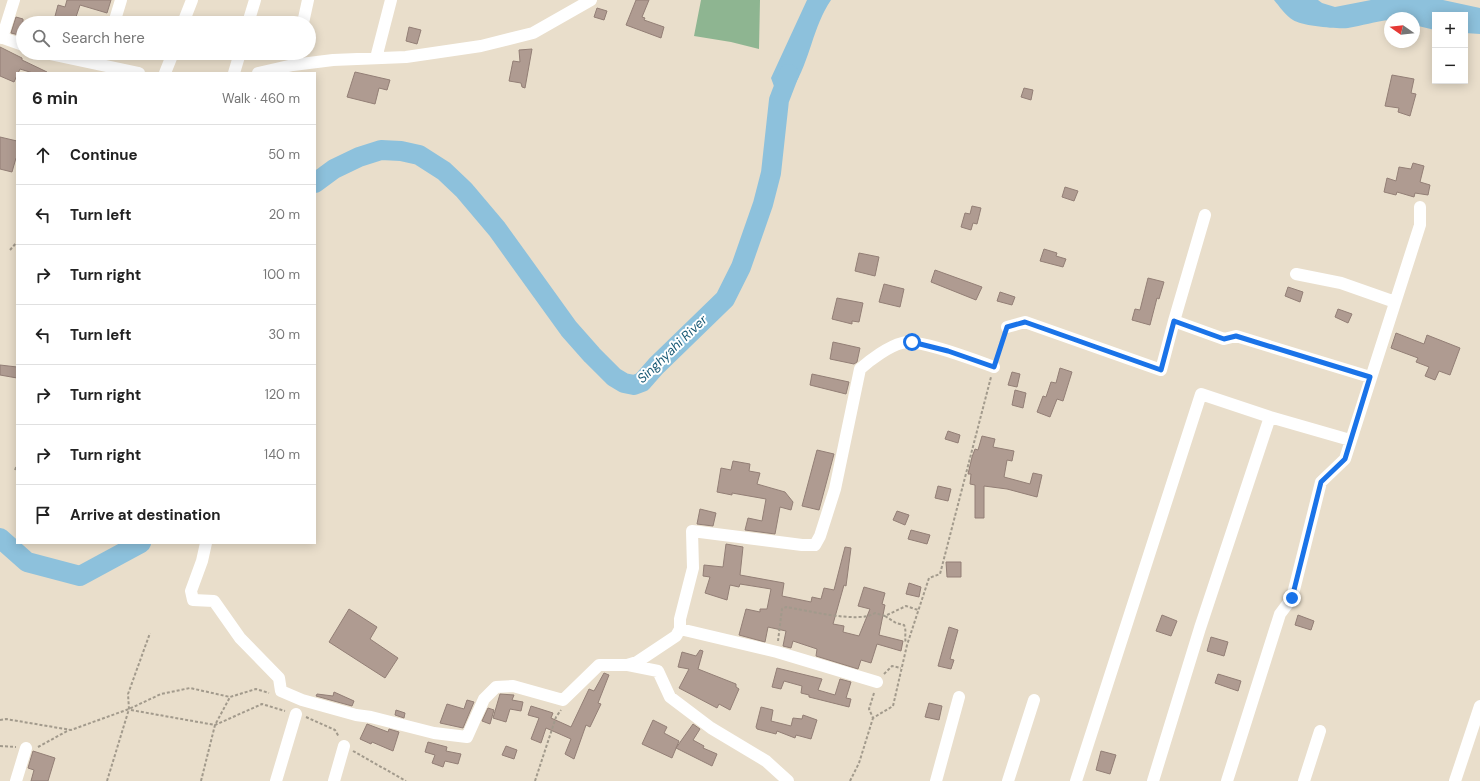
<!DOCTYPE html>
<meta charset="utf-8">
<style>
:root{--surface:#fff;--page:#f2f2f2;--text:#222;--muted:#767676;--line:#e0e0e0}
body{margin:0;font-family:"DM Sans",sans-serif;background:var(--page);color:var(--text)}
.controls{position:absolute;right:12px;top:12px;display:grid;overflow:hidden;border-radius:0px;box-shadow:0 2px 10px #0003}
.controls button{width:36px;height:36px;display:grid;place-items:center;padding:0;border:0;border-bottom:1px solid var(--line);background:var(--surface);color:var(--text);font:20px sans-serif}
.compass{position:absolute;left:1384px;top:12px;width:36px;height:36px;border-radius:50%;background:var(--surface);box-shadow:0 2px 10px #0003;rotate:284deg}
.stop{position:absolute;width:12px;height:12px;margin:-9px;border:3px solid #1a73e8;border-radius:50%;background:#fff}
.stop.end{background:#1a73e8;border-color:#fff;box-shadow:0 1px 4px #0008}
.list{margin:0;padding:0;list-style:none}
h2{display:flex;justify-content:space-between;align-items:center;height:52px;margin:0;padding:0 16px;font-size:17px}
h2 small{font-size:13px;font-weight:400;color:var(--muted)}
.list li{display:grid;grid-template-columns:26px 1fr auto;gap:12px;align-items:center;box-sizing:border-box;height:60px;padding:0 16px;border-top:1px solid var(--line)}
.list b{display:block;font-size:15px;white-space:nowrap}
.list em{font-size:13px;font-style:normal;color:var(--muted)}
.icon{flex:none;width:22px;height:22px;fill:none;stroke:currentColor;stroke-width:2;stroke-linecap:round;stroke-linejoin:round}
.map{position:relative;flex:none;width:1480px;height:781px;overflow:hidden}
.search{position:absolute;background:var(--surface);box-shadow:0 2px 10px #0003;left:16px;top:16px;width:300px;height:44px;display:flex;align-items:center;gap:10px;box-sizing:border-box;padding:0 14px;border-radius:22px;color:var(--muted);font-size:15px}
.panel{position:absolute;background:var(--surface);box-shadow:0 2px 10px #0003;left:16px;top:72px;width:300px;height:472px;border-radius:0px}
.map>svg:first-child{display:block}
</style>
<div class="map">
<svg width="1480" height="781" viewBox="0 0 1480 781">
<rect width="100%" height="100%" fill="#e9decb"/>
<!-- forest -->
<path fill="#8eb591" d="M 701,0 L 760,0 L 759,49 L 731,42 L 694,36 Z"/>
<!-- water -->
<path fill="#8dc1dc" d="M 807,0 L 831,0 C 813,26 810,61 793,88 C 790,93 783,96 779,100 L 771,78 Z
M 1274,0 L 1318,0 L 1322,3 L 1335,7 L 1371,0 L 1443,0 L 1480,8 L 1480,34 L 1465,33 L 1465,15 L 1435,15 L 1435,30 L 1414,25 L 1414,18 L 1390,18 L 1390,20 C 1375,21 1362,26 1348,28 C 1337,29 1302,26 1293,20 C 1286,16 1279,6 1274,0 Z"/>
<g fill="none" stroke-linecap="round" stroke-linejoin="round">
<!-- river -->
<path stroke="#8dc1dc" stroke-width="20" d="M 315,183 L 334,169 L 359,157 L 381,150 L 401,151 L 419,155 L 444,171 L 464,190 L 497,229 L 569,329 L 592,355 L 614,377 L 624,383 L 634,385 L 642,382 L 656,366 L 725,299 L 741,267 L 763,204 L 771,173 L 779,100 L 789,74
M 0,538 L 27,562 L 80,576 L 141,543"/>
</g>
<!-- building -->
<path fill="#af9b91" stroke="#937f76" d="M 67,0 L 111,0 L 107,13 L 80,5 L 74,23 L 64,23 L 54,20 L 58,5 L 65,7 Z
M 636,0 L 649,0 L 642,17 L 645,18 L 644,20 L 664,27 L 661,38 L 626,25 Z
M 597,8 L 607,11 L 604,20 L 594,17 Z
M 16,17 L 23,19 L 23,36 L 11,33 Z
M 409,27 L 421,30 L 417,44 L 406,41 Z
M 0,47 L 22,58 L 22,60 L 47,72 L 46,73 L 33,73 L 20,69 L 14,82 L 0,76 Z
M 532,49 L 525,88 L 522,87 L 521,83 L 509,81 L 513,61 L 520,62 L 519,50 Z
M 355,72 L 390,80 L 387,90 L 379,88 L 375,104 L 347,97 Z
M 1392,75 L 1414,79 L 1411,93 L 1416,94 L 1410,116 L 1398,112 L 1399,108 L 1385,106 Z
M 1024,88 L 1033,90 L 1031,100 L 1021,97 Z
M 0,137 L 17,141 L 17,158 L 16,158 L 12,172 L 0,169 Z
M 1413,163 L 1424,166 L 1420,182 L 1430,185 L 1428,195 L 1415,193 L 1414,197 L 1397,192 L 1396,195 L 1384,192 L 1387,178 L 1396,181 L 1399,167 L 1411,169 Z
M 1065,187 L 1078,191 L 1074,201 L 1062,197 Z
M 972,206 L 981,208 L 977,224 L 973,223 L 971,230 L 961,227 L 965,213 L 970,214 Z
M 1044,249 L 1057,253 L 1056,256 L 1066,259 L 1063,267 L 1040,261 Z
M 859,253 L 879,257 L 875,276 L 855,271 Z
M 935,270 L 982,287 L 976,300 L 931,282 Z
M 1148,278 L 1164,282 L 1159,299 L 1157,298 L 1150,325 L 1132,320 L 1135,309 L 1140,310 Z
M 884,284 L 904,289 L 900,307 L 879,302 Z
M 1288,287 L 1303,292 L 1300,302 L 1285,296 Z
M 1000,292 L 1015,297 L 1012,305 L 997,301 Z
M 837,298 L 863,303 L 859,322 L 852,321 L 852,324 L 832,319 Z
M 1338,309 L 1352,314 L 1348,323 L 1335,317 Z
M 1396,333 L 1424,344 L 1427,335 L 1460,348 L 1450,375 L 1439,371 L 1435,380 L 1425,376 L 1429,367 L 1416,362 L 1418,358 L 1391,348 Z
M 833,342 L 860,348 L 857,362 L 854,364 L 830,359 Z
M 0,365 L 17,367 L 17,378 L 0,375 Z
M 1060,368 L 1072,372 L 1063,401 L 1057,399 L 1050,417 L 1037,412 L 1043,396 L 1046,397 L 1051,382 L 1056,383 Z
M 1012,372 L 1020,374 L 1017,387 L 1008,385 Z
M 812,374 L 849,382 L 846,394 L 810,385 Z
M 1015,390 L 1026,393 L 1023,408 L 1012,405 Z
M 948,431 L 960,435 L 958,443 L 945,439 Z
M 982,436 L 995,439 L 993,447 L 1014,451 L 1012,461 L 1007,460 L 1004,477 L 1030,484 L 1033,473 L 1042,475 L 1037,497 L 1007,489 L 984,486 L 984,518 L 975,518 L 975,485 L 970,484 L 971,474 L 968,474 L 972,457 L 975,449 L 978,450 Z
M 817,450 L 834,454 L 819,510 L 802,506 Z
M 733,461 L 750,464 L 749,471 L 760,473 L 757,484 L 785,492 L 793,502 L 791,510 L 780,507 L 775,534 L 745,530 L 748,518 L 762,521 L 766,499 L 732,493 L 732,495 L 717,492 L 721,468 L 731,470 Z
M 938,486 L 951,489 L 948,501 L 935,498 Z
M 700,509 L 716,513 L 713,526 L 697,524 Z
M 897,511 L 909,515 L 905,525 L 893,520 Z
M 911,530 L 930,535 L 927,544 L 908,539 Z
M 726,544 L 743,547 L 740,575 L 784,583 L 782,596 L 811,602 L 812,597 L 821,599 L 824,588 L 834,590 L 845,547 L 851,548 L 846,586 L 844,585 L 833,624 L 844,626 L 843,632 L 859,636 L 870,609 L 858,606 L 864,587 L 885,593 L 882,604 L 885,605 L 879,635 L 903,641 L 901,651 L 877,644 L 871,663 L 861,660 L 858,669 L 816,656 L 817,649 L 793,641 L 791,648 L 783,646 L 786,631 L 768,627 L 765,642 L 739,635 L 746,609 L 760,612 L 760,609 L 767,609 L 771,589 L 740,584 L 739,587 L 730,585 L 727,600 L 705,593 L 710,577 L 703,576 L 704,565 L 723,567 Z
M 946,562 L 961,562 L 961,577 L 947,577 Z
M 909,583 L 921,587 L 919,597 L 906,594 Z
M 349,609 L 377,627 L 370,639 L 398,658 L 385,678 L 329,642 Z
M 1162,615 L 1177,621 L 1171,636 L 1156,631 Z
M 1298,615 L 1314,621 L 1311,630 L 1295,625 Z
M 949,627 L 958,630 L 950,659 L 954,660 L 951,669 L 938,666 Z
M 1211,637 L 1228,642 L 1224,656 L 1207,651 Z
M 700,650 L 703,651 L 698,669 L 736,684 L 736,687 L 739,689 L 730,710 L 719,704 L 717,708 L 679,688 L 689,669 L 678,667 L 682,652 L 696,656 Z
M 777,668 L 822,679 L 818,690 L 835,695 L 840,679 L 851,682 L 846,698 L 851,699 L 849,707 L 809,697 L 809,695 L 801,693 L 802,686 L 784,681 L 781,689 L 772,687 Z
M 604,673 L 609,675 L 598,703 L 601,704 L 590,727 L 586,725 L 574,759 L 565,754 L 571,739 L 546,728 L 541,743 L 531,739 L 539,718 L 528,715 L 531,706 L 553,713 L 551,718 L 571,727 L 589,689 L 594,691 Z
M 1218,674 L 1241,681 L 1238,691 L 1215,683 Z
M 334,692 L 354,701 L 352,706 L 316,696 L 317,694 L 333,696 Z
M 500,694 L 514,695 L 512,700 L 523,702 L 521,711 L 510,709 L 506,722 L 493,718 Z
M 467,700 L 474,702 L 463,728 L 440,723 L 447,704 L 464,709 Z
M 929,703 L 942,706 L 939,720 L 925,717 Z
M 761,707 L 773,710 L 771,721 L 791,726 L 793,718 L 802,719 L 803,715 L 817,720 L 811,739 L 796,735 L 795,738 L 777,731 L 776,734 L 757,729 L 756,727 Z
M 488,708 L 494,710 L 490,724 L 482,721 Z
M 396,710 L 405,713 L 404,718 L 395,715 Z
M 653,720 L 667,727 L 664,733 L 679,741 L 672,758 L 642,744 Z
M 367,724 L 388,732 L 389,729 L 399,732 L 393,751 L 372,742 L 371,744 L 360,739 Z
M 693,724 L 700,729 L 693,740 L 704,746 L 703,748 L 717,754 L 712,766 L 676,748 Z
M 428,742 L 447,747 L 446,751 L 461,754 L 458,764 L 445,761 L 443,767 L 432,763 L 435,755 L 425,752 Z
M 506,746 L 517,750 L 514,759 L 502,755 Z
M 33,751 L 55,758 L 48,781 L 31,781 L 34,770 L 28,768 Z
M 1101,751 L 1116,755 L 1110,774 L 1096,770 Z"/>
<g fill="none" stroke-linecap="round" stroke-linejoin="round">
<!-- path -->
<path stroke="#a29a8c" stroke-width="2" stroke-dasharray="3 2" stroke-linecap="butt" d="M 10,250 L 17,242
M 998,356 L 1004,337
M 15,470 L 17,465
M 885,616 L 896,623 L 904,625 C 907,631 904,637 906,643
M 778,641 L 782,609 L 786,607 C 806,610 859,624 875,613 L 885,616 L 906,606 L 918,610
M 884,674 L 892,666 L 901,668
M 874,693 L 869,709 L 873,718 L 893,706 L 907,645 L 929,578 L 940,574 L 991,377
M 131,710 L 215,725 L 262,704 L 285,711
M 306,717 L 335,730 L 339,737
M 0,720 L 6,719 L 71,730 L 129,709 L 161,694 L 190,688 L 230,697 L 256,689 L 269,693
M 0,746 L 16,747
M 38,747 L 69,730
M 353,751 L 406,781
M 107,781 L 129,709 L 128,694 L 150,633
M 201,781 L 215,725 L 230,697
M 535,781 L 556,717 L 561,710
M 850,781 L 859,763 L 873,718"/>
<!-- minor -->
<path stroke="#fff" stroke-width="12" d="M 114,23 L 121,0
M 183,23 L 192,0
M 248,23 L 255,0
M 303,23 L 308,0
M 0,37 L 23,45
M 2,38 L 14,0
M 45,53 L 139,73
M 376,58 L 391,0
M 165,73 L 173,53
M 234,73 L 240,53
M 258,73 L 293,65 L 333,60 L 406,57 L 481,46 L 533,33 L 591,0
M 1296,274 L 1341,283 L 1395,302
M 1174,321 L 1205,215
M 1007,327 L 1025,322 L 1161,370 L 1174,321 L 1224,339 L 1236,336 L 1370,377
M 206,543 L 202,561 L 191,591 L 193,600 L 214,601 L 240,638 L 279,678 L 281,691 L 302,700 L 356,715 L 371,717 L 434,733 L 467,737 L 484,699 L 496,687 L 513,686 L 563,700 L 599,665 L 627,665 L 637,662 L 676,636 L 680,629 L 680,619 L 693,568 L 692,531 L 802,545 L 815,545 L 820,536 L 835,489 L 860,369 C 870,360 889,346 902,343 C 918,338 977,361 994,367
M 680,629 L 777,652 L 877,682
M 628,665 L 658,671 L 670,697 L 711,728 L 766,761 L 788,781
M 16,781 L 26,748
M 276,781 L 296,714
M 334,781 L 344,746
M 936,781 L 959,697
M 1008,781 L 1034,700
M 1076,781 L 1201,394 L 1270,417
M 1153,781 L 1200,628 L 1270,417 L 1350,440
M 1227,781 L 1280,614 L 1292,598 L 1321,482 L 1345,459 L 1420,225 L 1420,207
M 1304,781 L 1320,731
M 1455,781 L 1480,706"/>
</g>
<g fill="none" stroke-linecap="round" stroke-linejoin="round">
<!-- route -->
<path stroke="#1a73e8" stroke-width="5" d="M 912,342 L 948,351 L 994,367 L 1007,327 L 1025,322 L 1161,370 L 1174,321 L 1224,339 L 1236,336 L 1370,377 L 1345,459 L 1321,482 L 1292,598"/>
</g>
<g text-anchor="middle" dominant-baseline="central" stroke-width="4" stroke-linejoin="round" paint-order="stroke">
<!-- water labels -->
<g font-size="13" font-style="italic" fill="#185974" stroke="#fff">
<text transform="translate(672 349) rotate(-44)">Singhyahi River</text>
</g>
</g>
</svg>
<div class="controls">
<button>+</button>
<button>−</button>
</div>
<svg class="compass" viewBox="-18 -18 36 36"><path d="M0-13l5 13h-10z" fill="#e53935"/><path d="M0 13l5-13h-10z" fill="#767676"/></svg>
<div class="stop" style="left:912px;top:342px"></div>
<div class="stop end" style="left:1292px;top:598px"></div>
<div class="search"><svg class="icon" aria-label="search" viewBox="0 0 24 24"><circle cx="10" cy="10" r="6"/><path d="M15 15l6 6"/></svg>Search here</div>
<section class="panel">
<h2>6 min<small>Walk · 460 m</small></h2>
<ul class="list">
<li><svg class="icon" aria-label="ahead" viewBox="0 0 24 24"><path d="M12 20V5M6 11l6-6 6 6"/></svg><div><b>Continue</b></div><em>50 m</em></li>
<li><svg class="icon" aria-label="left" viewBox="0 0 24 24"><path d="M17 20v-9H6M10 6l-5 5 5 5"/></svg><div><b>Turn left</b></div><em>20 m</em></li>
<li><svg class="icon" aria-label="right" viewBox="0 0 24 24"><path d="M7 20v-9h11M14 6l5 5-5 5"/></svg><div><b>Turn right</b></div><em>100 m</em></li>
<li><svg class="icon" aria-label="left" viewBox="0 0 24 24"><path d="M17 20v-9H6M10 6l-5 5 5 5"/></svg><div><b>Turn left</b></div><em>30 m</em></li>
<li><svg class="icon" aria-label="right" viewBox="0 0 24 24"><path d="M7 20v-9h11M14 6l5 5-5 5"/></svg><div><b>Turn right</b></div><em>120 m</em></li>
<li><svg class="icon" aria-label="right" viewBox="0 0 24 24"><path d="M7 20v-9h11M14 6l5 5-5 5"/></svg><div><b>Turn right</b></div><em>140 m</em></li>
<li><svg class="icon" aria-label="arrive" viewBox="0 0 24 24"><path d="M6 21V4h12l-3 4 3 4H6"/></svg><div><b>Arrive at destination</b></div></li>
</ul>
</section>
</div>
